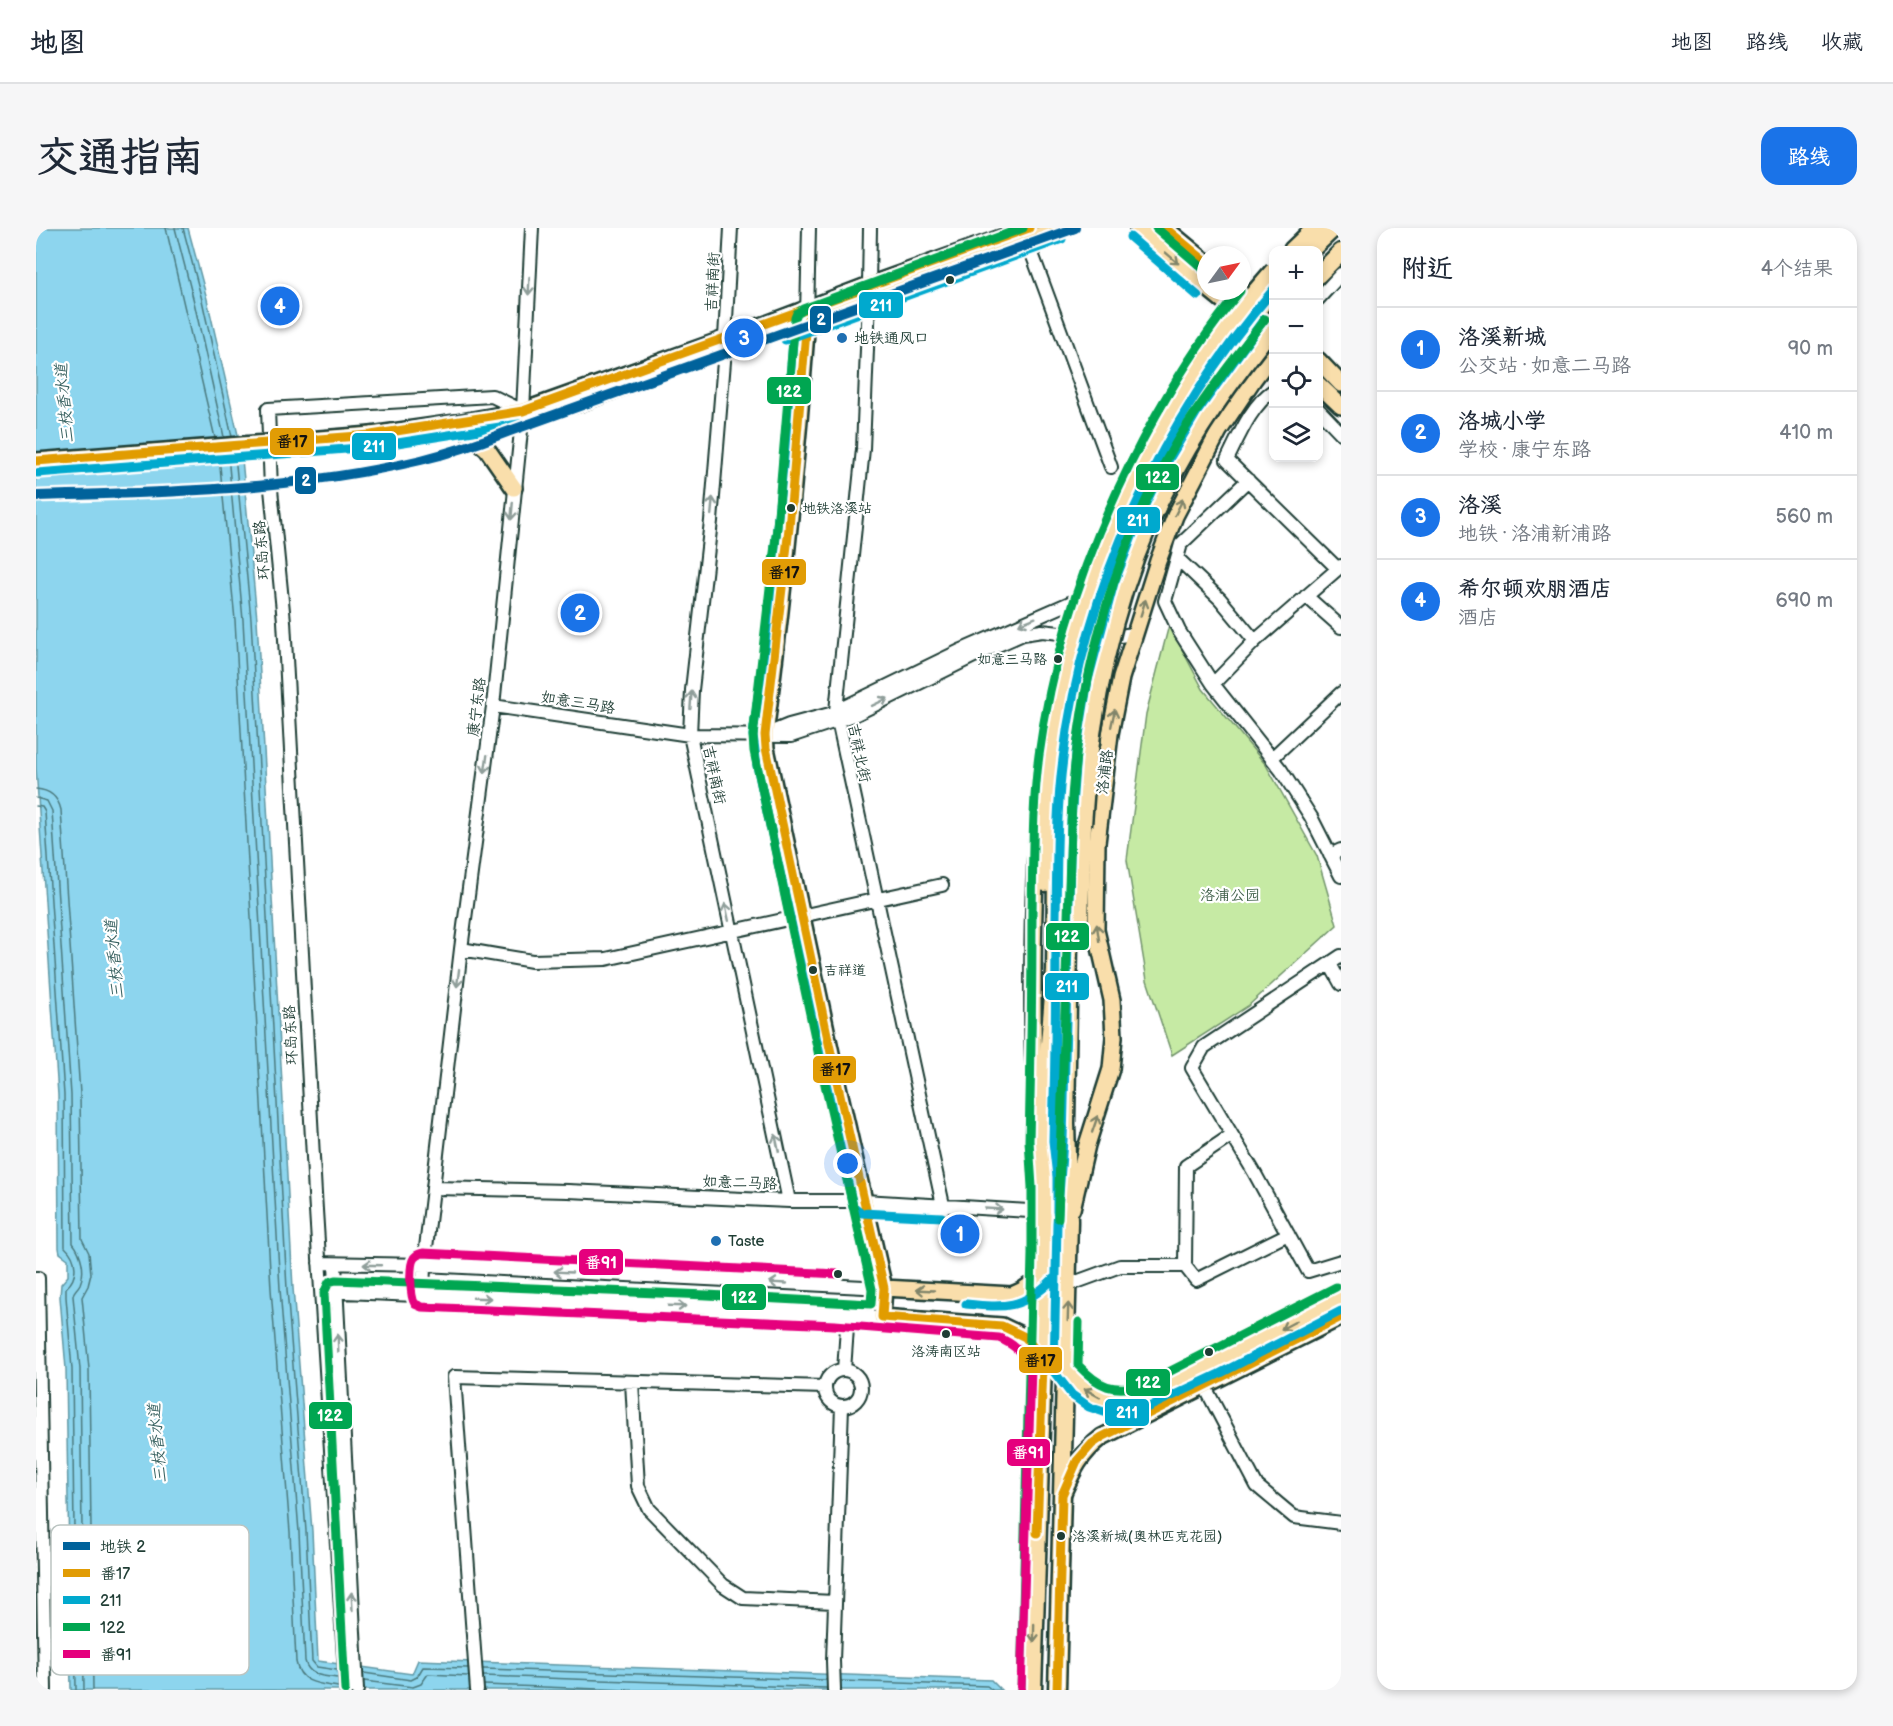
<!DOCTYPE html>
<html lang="zh">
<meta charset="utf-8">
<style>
:root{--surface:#fff;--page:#f6f6f7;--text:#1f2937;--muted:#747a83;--line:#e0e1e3;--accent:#1a73e8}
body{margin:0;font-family:"Balsamiq Sans","LXGW WenKai TC",sans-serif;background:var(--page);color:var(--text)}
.controls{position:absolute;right:18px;top:18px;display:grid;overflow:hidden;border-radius:12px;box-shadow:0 3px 9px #0003}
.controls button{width:54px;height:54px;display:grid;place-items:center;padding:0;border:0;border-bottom:2px solid var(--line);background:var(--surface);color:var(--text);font:30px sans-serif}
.compass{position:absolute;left:1161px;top:18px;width:54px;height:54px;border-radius:50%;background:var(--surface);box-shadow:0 3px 9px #0003;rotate:57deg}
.you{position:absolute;left:812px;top:936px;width:21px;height:21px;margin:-15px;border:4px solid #fff;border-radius:50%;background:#1a73e8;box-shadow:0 0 0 9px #1a73e833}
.badge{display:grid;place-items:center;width:39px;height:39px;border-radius:50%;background:var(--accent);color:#fff;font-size:20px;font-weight:700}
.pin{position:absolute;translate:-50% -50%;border:3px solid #fff;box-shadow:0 2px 6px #0006}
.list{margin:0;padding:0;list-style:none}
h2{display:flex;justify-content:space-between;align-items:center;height:78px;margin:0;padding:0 24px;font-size:26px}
h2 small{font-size:20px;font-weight:400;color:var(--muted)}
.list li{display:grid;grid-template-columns:39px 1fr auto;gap:18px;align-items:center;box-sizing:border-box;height:84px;padding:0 24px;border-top:2px solid var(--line)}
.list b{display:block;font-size:22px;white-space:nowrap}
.list p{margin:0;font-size:20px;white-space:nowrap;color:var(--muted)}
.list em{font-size:20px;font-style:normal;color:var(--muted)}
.icon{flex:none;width:33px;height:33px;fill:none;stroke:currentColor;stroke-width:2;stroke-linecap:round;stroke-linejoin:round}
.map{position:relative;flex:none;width:1305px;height:1462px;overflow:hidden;border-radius:18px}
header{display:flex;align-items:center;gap:36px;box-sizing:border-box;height:84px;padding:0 30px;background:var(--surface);border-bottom:2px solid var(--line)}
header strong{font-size:28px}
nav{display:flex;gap:33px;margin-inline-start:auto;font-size:21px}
.intro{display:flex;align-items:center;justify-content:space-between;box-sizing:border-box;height:144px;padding:0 36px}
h1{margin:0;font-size:42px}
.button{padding:15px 27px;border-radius:18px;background:var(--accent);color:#fff;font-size:21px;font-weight:700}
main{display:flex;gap:36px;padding:0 36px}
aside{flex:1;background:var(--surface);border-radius:18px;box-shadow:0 3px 9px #0003}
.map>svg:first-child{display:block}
</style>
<header>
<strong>地图</strong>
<nav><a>地图</a><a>路线</a><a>收藏</a></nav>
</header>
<div class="intro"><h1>交通指南</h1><a class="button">路线</a></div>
<main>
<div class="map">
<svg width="1305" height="1462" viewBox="0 0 1305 1462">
<rect width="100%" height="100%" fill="#fff"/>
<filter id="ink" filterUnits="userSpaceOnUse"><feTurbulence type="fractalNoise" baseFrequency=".0167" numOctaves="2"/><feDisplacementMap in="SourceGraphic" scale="12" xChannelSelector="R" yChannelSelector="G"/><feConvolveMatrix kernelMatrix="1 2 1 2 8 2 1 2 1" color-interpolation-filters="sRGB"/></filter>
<g filter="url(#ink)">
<!-- green -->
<path fill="#c6eaa4" stroke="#72946c" stroke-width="1.5" d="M 1133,397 L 1167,461 L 1230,537 L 1281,628 L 1301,697 L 1212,778 L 1136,827 L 1111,752 L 1091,632 L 1110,486 Z"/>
<!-- water -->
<path fill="#8dd5ee" stroke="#6198a4" stroke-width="1.5" d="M 0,0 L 152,0 L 171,71 L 205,220 L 221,391 L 257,1060 L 276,1303 L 282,1433 L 376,1446 L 382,1432 L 955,1452 L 965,1462 L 35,1462 L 30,1141 L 24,1069 L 25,1056 L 32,1048 L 32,1031 L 24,1025 L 23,1020 L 22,867 L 0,539 Z"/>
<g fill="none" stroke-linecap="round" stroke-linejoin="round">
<!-- shore -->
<path stroke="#4b7a7e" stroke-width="1.5" d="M 130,0 L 179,210
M 139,0 L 158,74 L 188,209
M 147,0 L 166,72 L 196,209
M 192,227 L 207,392 L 244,1061 L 263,1304 L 269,1433 C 273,1449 288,1448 302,1450
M 199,227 L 215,391 L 251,1061 L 270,1303 L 276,1433 L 281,1439 L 301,1442
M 183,228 L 199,392 L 235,1061 L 254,1304 L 260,1434 C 264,1456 284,1456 302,1459
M 0,561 C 14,562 22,569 25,582 L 44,866 L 46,1011 L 53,1025 L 55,1046 L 52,1058 L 46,1069 L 53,1141 L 57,1462
M 0,570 L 11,573 L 16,583 L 35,867 L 37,1015 C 45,1025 50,1043 44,1056 C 41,1062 37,1062 37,1068 L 44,1141 L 48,1462
M 0,578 L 6,579 L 9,584 L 28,867 L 29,1019 C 41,1030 43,1049 30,1060 L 30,1069 L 36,1141 L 40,1462
M 447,1441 L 790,1452
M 328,1445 L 375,1452 L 381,1449 L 387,1439 L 432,1440
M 448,1448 L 790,1460
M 328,1453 L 377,1459 L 385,1456 L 392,1446 L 432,1448
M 805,1453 L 951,1458 L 956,1462
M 448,1457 L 591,1462"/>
<defs>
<path id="minor" d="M 988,4 L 1075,239
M 833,57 L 834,0
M 833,71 L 827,221 L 800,483 L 907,977
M 1282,71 L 1305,46
M 771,88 L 773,0
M 689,110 L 695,0
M 689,121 L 675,293 L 656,462 L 654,507 L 753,973
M 1238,162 C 1215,177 1203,208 1191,232 L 1302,341
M 1282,181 L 1305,205
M 1212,252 L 1145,316 L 1129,373 L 1143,403 L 1177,456 L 1219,413 L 1305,338
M 1141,330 L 1184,371 L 1219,413
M 1270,368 L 1305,399
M 1177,456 L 1245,542 L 1275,589 L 1305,648
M 457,478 L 654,507 L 755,508 L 818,487 L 946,424 L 987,406 L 1006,403 L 1068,410 L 1098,406
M 731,506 L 753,497 L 794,486 L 926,422 L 1045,370
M 1236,530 L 1305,465
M 1294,627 L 1305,622
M 425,721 L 496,733 L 570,731 L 906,657
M 1305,728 L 1168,819 L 1156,840 L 1218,944 L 1272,1043 L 1305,1033
M 1294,736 L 1305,756
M 1196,907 L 1150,938 L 1149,1038 L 1160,1052 L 1252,1006
M 397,960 L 532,963 L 753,973 L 828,973 L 1009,984
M 283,1035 L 388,1037 L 848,1060
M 299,1036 L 321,1462
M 0,1050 L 2,1050 L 9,1462
M 1032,1057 L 1084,1038 L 1149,1038
M 285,1063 L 671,1079 L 846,1089
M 387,1067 L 388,1037 L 425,721 L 457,478 L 487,183 L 496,0
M789 1160a18 18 0 1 1 36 0a18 18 0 1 1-36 0Z
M 808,1142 L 812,1086
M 596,1154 L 602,1258 L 613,1281 L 687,1357 L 707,1370 L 799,1374
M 1168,1157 L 1221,1258 L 1258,1289 L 1305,1295
M 310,1462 L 279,966 L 248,393 L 235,261 L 232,181 L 456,168 L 487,183
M 441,1462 L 418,1149 L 789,1159
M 798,1462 L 797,1433 L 806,1178"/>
<path id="major" d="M 1102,0 L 1170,59
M 1129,0 L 1170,34
M 1206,62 L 1238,88
M 1175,63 L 1238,114
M 771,92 C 761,231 747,369 729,507 L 730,520 L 802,858 L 848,1060 L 846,1089 L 966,1098 L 989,1109 L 998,1120 L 1007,1137
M 765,94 L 1022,0
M 1282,132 L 1305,156
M 1282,156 L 1305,178
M 508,185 L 544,175 L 652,135
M 420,195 L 451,221 L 478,260
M 335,207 L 420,195 L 487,183 L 728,97 L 833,57 L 993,0
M 1002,594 C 998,651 997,708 997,765 C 997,807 997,848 1002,890
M 1036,981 L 1051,917 L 1075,841 L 1078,809 L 1076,772 L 1060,702 L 1061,615 L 1074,506 L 1085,450 L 1122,333 L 1139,288 L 1183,203 L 1217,152 L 1238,124
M 848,1060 L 976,1067 C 990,1062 998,1054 1008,1043
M 1030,1142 L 1044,1158 L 1059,1168 L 1072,1173 L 1099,1172 L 1178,1135 L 1305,1070
M 1026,1267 C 1037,1242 1044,1226 1066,1209 L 1305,1089"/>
<path id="highway" d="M 1256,22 L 1279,0
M 1275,22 L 1298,0
M 1282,47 L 1305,24
M 1009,655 L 1009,596
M 1044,689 L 1047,597
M 997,1462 L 1007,1137 L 1009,950 L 1005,913 L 1019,743 L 1020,648 L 1023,596
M 1021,1462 L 1033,993 L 1030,895 L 1035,597"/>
</defs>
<!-- minor casing -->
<use href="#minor" stroke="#1f3d34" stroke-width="16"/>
<!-- major casing -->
<use href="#major" stroke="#1f3d34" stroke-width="20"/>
<!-- highway casing -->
<use href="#highway" stroke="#1f3d34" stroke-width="21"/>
<!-- minor -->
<use href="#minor" stroke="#fff" stroke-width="12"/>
<!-- major -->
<use href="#major" stroke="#f9deab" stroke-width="15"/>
<!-- highway -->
<use href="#highway" stroke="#f9deab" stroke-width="16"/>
<defs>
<path id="major-bridge" d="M 0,233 L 335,207"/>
<path id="highway-bridge" d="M 1165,157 L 1190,120 L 1238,62
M 1098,301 L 1126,240 L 1180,150
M 1009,596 C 1014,544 1019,493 1030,442 C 1052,328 1113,207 1180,113 C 1198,88 1218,65 1238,42
M 1023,596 L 1027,546 L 1038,477 L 1081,318 L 1095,284
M 1047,597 C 1054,481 1076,365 1130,261 C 1159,202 1197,150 1238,98"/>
</defs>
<!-- major-bridge casing -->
<use href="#major-bridge" stroke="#1f3d34" stroke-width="20" stroke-linecap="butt"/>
<!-- highway-bridge casing -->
<use href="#highway-bridge" stroke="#1f3d34" stroke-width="21" stroke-linecap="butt"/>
<!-- major-bridge -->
<use href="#major-bridge" stroke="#f9deab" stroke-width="15"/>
<!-- highway-bridge -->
<use href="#highway-bridge" stroke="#f9deab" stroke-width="16"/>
<defs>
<path id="bus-1" d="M 1129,0 L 1170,34
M 771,92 L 753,300 L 729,507 L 730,520 L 802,858 L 848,1060 L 846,1089
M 0,233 L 335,207 L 487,183 L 993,0
M 846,1089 L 966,1098 L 989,1109 L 998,1120 L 1007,1137 L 1001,1305
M 1021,1462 L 1026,1267 L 1041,1233 L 1056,1216 L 1066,1209 L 1305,1089"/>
<path id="bus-2" d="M 1094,9 L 1162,68
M 1228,91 L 1161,184 L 1123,248 L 1106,283 L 1078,355 L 1052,452 L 1040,525 L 1035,593 L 1027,913 L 1021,995 L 1018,1144 L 1036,1167 L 1053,1179 L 1071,1185 L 1102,1184 L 1183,1146 L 1305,1083
M 749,112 L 1026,11
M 1,245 L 336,219 L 489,195 L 758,99 L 749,218 L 731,399 L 717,507 L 721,538 L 817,978 L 826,985 L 906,989
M 1021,984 L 1021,949 L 1017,913 C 1019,838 1020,764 1020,690 C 1021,637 1020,584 1027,531 C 1048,360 1125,192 1238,61
M 930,1076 C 969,1080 987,1081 1017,1051"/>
<path id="bus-3" d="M 1120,0 L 1170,43
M 1022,990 L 1036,569 C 1045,445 1078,321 1141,213 C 1167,170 1198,130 1229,91
M 1043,1094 L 1042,1137 C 1063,1159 1077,1165 1107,1157 L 1300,1059
M 309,1462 L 288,1065 L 293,1054 L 300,1052 L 671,1067 L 835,1076 L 836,1061 L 790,861 L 718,523 L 717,508 L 741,299 L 759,90 L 761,85 L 767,81 L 987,0
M 985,1462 L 996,1026 L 996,959 L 993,913 C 995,837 996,762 996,686 C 997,633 996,580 1003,527 C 1019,406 1061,293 1120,187 C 1145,143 1172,101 1204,63"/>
<path id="bus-4" d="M 802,1046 L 387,1025 C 383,1026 381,1026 378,1030 C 373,1037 374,1069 379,1076 L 386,1079 L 799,1097 L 963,1110 C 978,1116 987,1125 995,1140 L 985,1462"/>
</defs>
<!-- bus-1 casing -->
<use href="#bus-1" stroke="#fff" stroke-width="14"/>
<!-- bus-2 casing -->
<use href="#bus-2" stroke="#fff" stroke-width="14"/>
<!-- bus-3 casing -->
<use href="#bus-3" stroke="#fff" stroke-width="14"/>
<!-- bus-4 casing -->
<use href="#bus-4" stroke="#fff" stroke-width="14"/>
<!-- bus-1 -->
<use href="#bus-1" stroke="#e19c05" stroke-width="9"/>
<!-- bus-2 -->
<use href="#bus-2" stroke="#00a9ce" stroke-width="9"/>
<!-- bus-3 -->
<use href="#bus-3" stroke="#00a651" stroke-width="9"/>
<!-- bus-4 -->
<use href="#bus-4" stroke="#e5007d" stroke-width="9"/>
<defs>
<path id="metro-1" d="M 0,268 C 128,265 259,262 385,232 C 414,225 443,215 471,204 L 1039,0"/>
</defs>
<!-- metro-1 casing -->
<use href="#metro-1" stroke="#fff" stroke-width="15"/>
<!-- metro-1 -->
<use href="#metro-1" stroke="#00629b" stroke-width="10"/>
</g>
<!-- one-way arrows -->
<defs><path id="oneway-shaft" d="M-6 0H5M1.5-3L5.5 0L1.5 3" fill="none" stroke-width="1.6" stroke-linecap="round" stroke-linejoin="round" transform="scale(1.5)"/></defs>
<g stroke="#81856a">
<use href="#oneway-shaft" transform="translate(1136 30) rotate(41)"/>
<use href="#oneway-shaft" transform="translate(1143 279) rotate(-64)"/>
<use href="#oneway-shaft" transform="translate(1107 380) rotate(-73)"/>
<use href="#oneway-shaft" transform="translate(1077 490) rotate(-78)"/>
<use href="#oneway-shaft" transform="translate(1062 705) rotate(-98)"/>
<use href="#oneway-shaft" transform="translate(1059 896) rotate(-71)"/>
<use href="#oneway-shaft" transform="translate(889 1062) rotate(-177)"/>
<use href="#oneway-shaft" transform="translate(1032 1084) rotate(-88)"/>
<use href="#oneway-shaft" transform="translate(1253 1097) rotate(152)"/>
<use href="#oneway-shaft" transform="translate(1056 1165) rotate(-151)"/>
<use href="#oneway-shaft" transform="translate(998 1405) rotate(91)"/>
</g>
<g stroke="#8f9e9a">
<use href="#oneway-shaft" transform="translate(493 58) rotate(93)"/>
<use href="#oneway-shaft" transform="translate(676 278) rotate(-85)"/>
<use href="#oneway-shaft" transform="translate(476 283) rotate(95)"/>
<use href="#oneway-shaft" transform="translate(991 393) rotate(158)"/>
<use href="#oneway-shaft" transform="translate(655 472) rotate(-86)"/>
<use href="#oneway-shaft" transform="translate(844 474) rotate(-26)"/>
<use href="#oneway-shaft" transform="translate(450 536) rotate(98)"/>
<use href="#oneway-shaft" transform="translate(691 684) rotate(-102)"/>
<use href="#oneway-shaft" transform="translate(422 750) rotate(97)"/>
<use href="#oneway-shaft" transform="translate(741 915) rotate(-102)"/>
<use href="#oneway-shaft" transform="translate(958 981) rotate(3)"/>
<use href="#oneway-shaft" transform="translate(336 1037) rotate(-178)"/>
<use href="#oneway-shaft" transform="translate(527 1044) rotate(-177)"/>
<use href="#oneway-shaft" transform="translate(742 1055) rotate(-177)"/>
<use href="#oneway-shaft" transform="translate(446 1070) rotate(2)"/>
<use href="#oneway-shaft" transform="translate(641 1078) rotate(2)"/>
<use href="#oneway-shaft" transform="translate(302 1115) rotate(-92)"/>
<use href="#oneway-shaft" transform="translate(316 1373) rotate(-93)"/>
</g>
</g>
<!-- markers -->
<g fill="#1f3d34" stroke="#fff" stroke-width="2">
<circle cx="914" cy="52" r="5"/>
<circle cx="755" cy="280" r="5"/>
<circle cx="1022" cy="431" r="5"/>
<circle cx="777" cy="742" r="5"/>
<circle cx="802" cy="1046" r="5"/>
<circle cx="910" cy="1106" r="5"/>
<circle cx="1173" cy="1124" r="5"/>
<circle cx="1025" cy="1308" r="5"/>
</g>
<g fill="#1f6fb2" stroke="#fff" stroke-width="2">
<circle cx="806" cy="110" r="6"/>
<circle cx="680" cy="1013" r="6"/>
</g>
<g text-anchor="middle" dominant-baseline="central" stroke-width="4.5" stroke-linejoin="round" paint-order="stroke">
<!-- bus labels -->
<g font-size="14" fill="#1f3d34" stroke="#fff" text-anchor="start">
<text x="766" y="280">地铁洛溪站</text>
<text x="1011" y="431" text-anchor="end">如意三马路</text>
<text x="788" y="742">吉祥道</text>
<text x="910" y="1123" text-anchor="middle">洛涛南区站</text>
<text x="1036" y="1308">洛溪新城(奥林匹克花园)</text>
</g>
<!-- street labels -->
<g font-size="15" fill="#1f3d34" stroke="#fff">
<text transform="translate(677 54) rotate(-87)">吉祥南街</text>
<text transform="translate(226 322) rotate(-95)">环岛东路</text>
<text transform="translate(542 475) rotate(9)">如意三马路</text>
<text transform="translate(441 479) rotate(-83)">康宁东路</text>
<text transform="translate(823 525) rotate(78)">吉祥北街</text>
<text transform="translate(1069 544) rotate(-83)">洛浦路</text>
<text transform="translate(678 547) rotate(78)">吉祥南街</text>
<text transform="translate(255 807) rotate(-93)">环岛东路</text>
<text transform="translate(704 955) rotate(2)">如意二马路</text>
</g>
<!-- poi labels -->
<g font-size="15" fill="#1f3d34" stroke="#fff" text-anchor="start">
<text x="818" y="110">地铁通风口</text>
<text x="692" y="1013">Taste</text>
</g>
<!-- park labels -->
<g font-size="15" fill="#40604a" stroke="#fff">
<text x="1194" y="667">洛浦公园</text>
</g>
<!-- water labels -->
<g font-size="16" font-style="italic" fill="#3a6362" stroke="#fff">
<text transform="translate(29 175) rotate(-95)">三枝香水道</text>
<text transform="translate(79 731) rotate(-95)">三枝香水道</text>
<text transform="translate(122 1215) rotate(-95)">三枝香水道</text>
</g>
</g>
<!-- legend -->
<rect x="15" y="1297" width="198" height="150" rx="9" fill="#fff" stroke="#bcc5c2" stroke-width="1.5"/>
<rect x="27" y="1314" width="27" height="8" fill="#00629b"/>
<rect x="27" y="1341" width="27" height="8" fill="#e19c05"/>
<rect x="27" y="1368" width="27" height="8" fill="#00a9ce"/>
<rect x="27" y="1395" width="27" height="8" fill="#00a651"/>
<rect x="27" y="1422" width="27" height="8" fill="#e5007d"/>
<g font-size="16" fill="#1f3d34">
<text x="64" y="1324">地铁 2</text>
<text x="64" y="1351">番17</text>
<text x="64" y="1378">211</text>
<text x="64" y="1405">122</text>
<text x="64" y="1432">番91</text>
</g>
<g stroke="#fff" stroke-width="2">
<rect x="822" y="63" width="46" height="28" rx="6" fill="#00a9ce"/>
<rect x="773" y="77" width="23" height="29" rx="6" fill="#00629b"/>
<rect x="730" y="148" width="46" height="29" rx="6" fill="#00a651"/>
<rect x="233" y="199" width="46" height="29" rx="6" fill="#e19c05"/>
<rect x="315" y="204" width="46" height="29" rx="6" fill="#00a9ce"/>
<rect x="1099" y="235" width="45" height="28" rx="6" fill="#00a651"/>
<rect x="258" y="238" width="23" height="29" rx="6" fill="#00629b"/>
<rect x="1080" y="278" width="45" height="28" rx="6" fill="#00a9ce"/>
<rect x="725" y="330" width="46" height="28" rx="6" fill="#e19c05"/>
<rect x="1009" y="694" width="45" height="29" rx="6" fill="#00a651"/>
<rect x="1008" y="744" width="46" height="29" rx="6" fill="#00a9ce"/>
<rect x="776" y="827" width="45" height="29" rx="6" fill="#e19c05"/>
<rect x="542" y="1020" width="46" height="28" rx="6" fill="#e5007d"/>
<rect x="685" y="1055" width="46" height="28" rx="6" fill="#00a651"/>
<rect x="982" y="1118" width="45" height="28" rx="6" fill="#e19c05"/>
<rect x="1089" y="1140" width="46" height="29" rx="6" fill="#00a651"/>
<rect x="1068" y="1170" width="46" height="29" rx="6" fill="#00a9ce"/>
<rect x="272" y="1173" width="45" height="29" rx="6" fill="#00a651"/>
<rect x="970" y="1210" width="45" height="29" rx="6" fill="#e5007d"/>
</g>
<g font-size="16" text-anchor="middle" font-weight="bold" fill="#fff">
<text x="845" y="83">211</text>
<text x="785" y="97">2</text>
<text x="753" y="169">122</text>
<text x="338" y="224">211</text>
<text x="1122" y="255">122</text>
<text x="270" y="258">2</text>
<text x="1102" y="298">211</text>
<text x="1031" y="714">122</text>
<text x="1031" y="764">211</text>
<text x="565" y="1040">番91</text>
<text x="708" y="1075">122</text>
<text x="1112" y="1160">122</text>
<text x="1091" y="1190">211</text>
<text x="294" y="1193">122</text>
<text x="992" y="1230">番91</text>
</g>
<g font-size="16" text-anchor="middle" font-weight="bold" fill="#111">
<text x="256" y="219">番17</text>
<text x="748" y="350">番17</text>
<text x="799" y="847">番17</text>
<text x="1004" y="1138">番17</text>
</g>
</svg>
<div class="controls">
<button>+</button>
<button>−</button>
<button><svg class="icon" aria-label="locate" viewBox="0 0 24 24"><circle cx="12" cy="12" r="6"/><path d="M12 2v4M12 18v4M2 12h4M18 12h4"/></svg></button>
<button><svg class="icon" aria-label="layers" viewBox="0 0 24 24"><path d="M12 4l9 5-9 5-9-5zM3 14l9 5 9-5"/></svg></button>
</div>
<svg class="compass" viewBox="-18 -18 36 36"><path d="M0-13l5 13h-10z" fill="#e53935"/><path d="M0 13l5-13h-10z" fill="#747a83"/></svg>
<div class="you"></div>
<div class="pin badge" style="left:924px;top:1006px">1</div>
<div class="pin badge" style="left:544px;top:385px">2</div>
<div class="pin badge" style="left:708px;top:110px">3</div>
<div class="pin badge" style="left:244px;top:78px">4</div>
</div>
<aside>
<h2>附近<small>4个结果</small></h2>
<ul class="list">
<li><span class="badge">1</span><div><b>洛溪新城</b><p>公交站 · 如意二马路</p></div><em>90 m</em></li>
<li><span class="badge">2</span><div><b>洛城小学</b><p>学校 · 康宁东路</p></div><em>410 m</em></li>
<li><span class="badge">3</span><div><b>洛溪</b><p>地铁 · 洛浦新浦路</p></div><em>560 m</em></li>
<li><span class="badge">4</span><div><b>希尔顿欢朋酒店</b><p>酒店</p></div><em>690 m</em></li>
</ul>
</aside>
</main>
